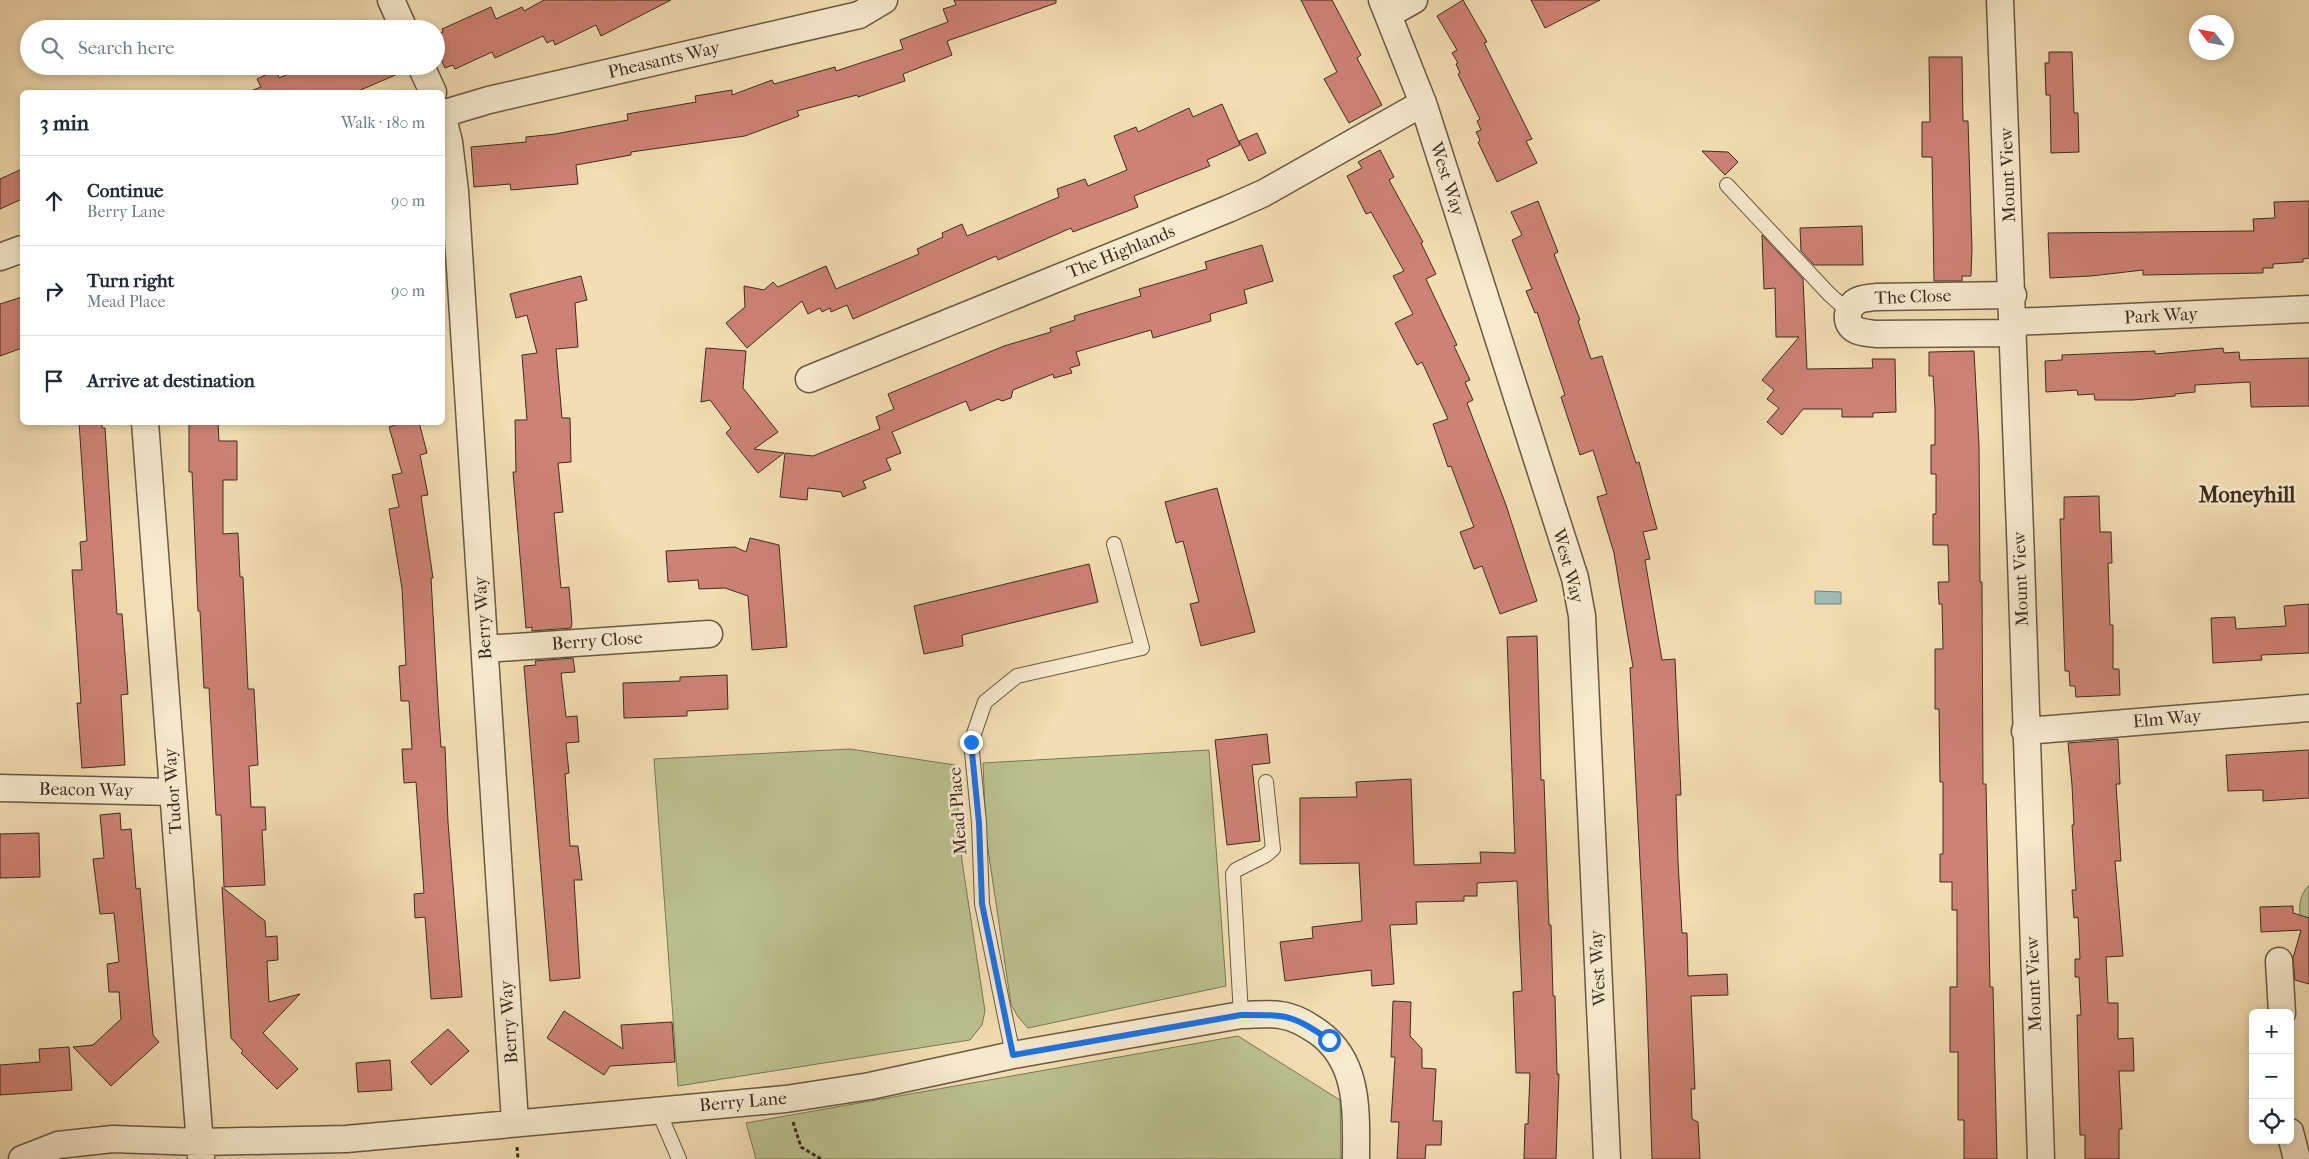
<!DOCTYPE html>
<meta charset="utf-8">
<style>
:root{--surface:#fff;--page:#f2f2f3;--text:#1f2937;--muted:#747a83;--line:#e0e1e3}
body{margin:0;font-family:"IM FELL French Canon",serif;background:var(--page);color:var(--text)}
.controls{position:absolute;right:15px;bottom:15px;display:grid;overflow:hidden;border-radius:8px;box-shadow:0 2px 8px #0003}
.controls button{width:45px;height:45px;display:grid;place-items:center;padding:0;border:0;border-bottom:1px solid var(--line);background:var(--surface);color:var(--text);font:25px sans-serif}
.compass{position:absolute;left:2189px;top:15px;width:45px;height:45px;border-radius:50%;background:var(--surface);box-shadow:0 2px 8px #0003;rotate:302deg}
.stop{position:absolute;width:15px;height:15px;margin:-11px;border:4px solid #1a73e8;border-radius:50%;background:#fff}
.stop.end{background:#1a73e8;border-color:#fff;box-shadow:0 1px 5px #0008}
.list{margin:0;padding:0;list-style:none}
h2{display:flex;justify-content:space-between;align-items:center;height:65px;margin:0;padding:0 20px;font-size:21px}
h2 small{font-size:16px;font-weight:400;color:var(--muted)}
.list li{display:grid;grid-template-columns:32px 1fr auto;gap:15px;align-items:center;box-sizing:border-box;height:90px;padding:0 20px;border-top:1px solid var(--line)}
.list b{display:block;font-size:19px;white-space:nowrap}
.list p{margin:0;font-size:16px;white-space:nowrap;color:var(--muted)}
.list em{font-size:16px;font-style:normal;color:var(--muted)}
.icon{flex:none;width:28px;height:28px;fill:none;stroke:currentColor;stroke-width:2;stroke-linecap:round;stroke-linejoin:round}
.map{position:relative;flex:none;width:2309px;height:1159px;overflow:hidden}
.search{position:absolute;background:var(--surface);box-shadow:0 2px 8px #0003;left:20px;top:20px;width:425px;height:55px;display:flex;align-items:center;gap:12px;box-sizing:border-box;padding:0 18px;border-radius:28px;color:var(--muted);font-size:19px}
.panel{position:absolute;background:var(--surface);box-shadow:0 2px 8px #0003;left:20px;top:90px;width:425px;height:335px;border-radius:8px}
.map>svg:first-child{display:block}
</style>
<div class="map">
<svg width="2309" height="1159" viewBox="0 0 2309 1159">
<rect width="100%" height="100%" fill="#f2deb2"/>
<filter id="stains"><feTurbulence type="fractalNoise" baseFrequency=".004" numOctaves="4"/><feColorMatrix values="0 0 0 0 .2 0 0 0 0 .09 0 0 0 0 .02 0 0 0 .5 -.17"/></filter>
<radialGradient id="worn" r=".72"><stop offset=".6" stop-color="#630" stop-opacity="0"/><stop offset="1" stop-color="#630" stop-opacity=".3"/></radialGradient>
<!-- green -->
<path fill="#bac18d" stroke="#7a7757" d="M 850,749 L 955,765 L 962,861 L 985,1011 L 982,1025 L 970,1040 L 678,1086 L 654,759 Z
M 1209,750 L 1226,986 L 1028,1028 L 1018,1017 L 1011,1004 L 986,836 L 983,763 Z
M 2309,885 L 2309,924 L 2300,916 C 2299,903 2300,895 2309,885 Z
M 1238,1036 L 1340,1100 L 1341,1159 L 756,1159 L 746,1123 Z"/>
<!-- water -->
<path fill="#9dbbb5" stroke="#76827a" d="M 1815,591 L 1841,592 L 1841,604 L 1815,604 Z"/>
<!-- building -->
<path fill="#ce8275" stroke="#3b2d21" d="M 544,0 L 671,0 L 601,36 L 596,25 L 555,45 L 553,40 L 547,43 L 543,36 L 495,58 L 492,52 L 455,69 L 453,65 L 445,68 L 436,48 L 436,35 L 443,32 L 442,29 L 491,7 L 496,19 L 522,7 L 524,11 Z
M 954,0 L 1056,0 L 1056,3 L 947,41 L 952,55 L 903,74 L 905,81 L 858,97 L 857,95 L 797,111 L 799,116 L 745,136 L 631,152 L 631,155 L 576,165 L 578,184 L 511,190 L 510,184 L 474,187 L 471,147 L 526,142 L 526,137 L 555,134 L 628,120 L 627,114 L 696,102 L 695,96 L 732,90 L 732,95 L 772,80 L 774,84 L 835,67 L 836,71 L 903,49 L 900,40 L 948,22 L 943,9 L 956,5 Z
M 1301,0 L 1332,0 L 1361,55 L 1357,58 L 1382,105 L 1349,123 L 1324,79 L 1337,72 Z
M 1463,0 L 1487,42 L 1484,43 L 1532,139 L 1526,141 L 1537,163 L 1497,182 L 1478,142 L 1480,140 L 1476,132 L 1481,130 L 1477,121 L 1480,119 L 1458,74 L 1460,73 L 1456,64 L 1458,63 L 1452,53 L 1457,50 L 1437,16 Z
M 1531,0 L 1600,0 L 1545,28 Z
M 2049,52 L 2072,52 L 2074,113 L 2078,113 L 2079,152 L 2051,153 L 2050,95 L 2046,95 L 2045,63 L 2049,63 Z
M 1929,57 L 1962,57 L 1963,121 L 1968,121 L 1972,249 L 1971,276 L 1962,276 L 1962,281 L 1934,281 L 1932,157 L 1922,157 L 1922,122 L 1930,122 Z
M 306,66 L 406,66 L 407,70 L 356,92 L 248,92 L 261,87 L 257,79 L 276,70 L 279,78 Z
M 1222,104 L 1240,145 L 1207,160 L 1210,166 L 1134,196 L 1138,207 L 1073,232 L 1071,228 L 998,260 L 996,256 L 853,319 L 847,305 L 831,312 L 830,308 L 822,312 L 820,308 L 808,314 L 802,301 L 747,348 L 726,323 L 745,307 L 744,286 L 764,290 L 773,282 L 778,287 L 826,266 L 836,289 L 919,254 L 917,249 L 943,237 L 942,233 L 962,224 L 967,236 L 1059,197 L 1057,189 L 1085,179 L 1088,186 L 1127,170 L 1114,136 L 1136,127 L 1138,132 L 1189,108 L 1193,117 Z
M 1257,133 L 1266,153 L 1249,161 L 1239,141 Z
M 1380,150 L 1394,177 L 1389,180 L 1423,242 L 1421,243 L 1436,274 L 1426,279 L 1457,345 L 1454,346 L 1470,380 L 1465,382 L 1473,400 L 1467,403 L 1506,505 L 1537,601 L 1500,614 L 1482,566 L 1474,569 L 1460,532 L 1474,527 L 1451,466 L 1448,467 L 1433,424 L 1448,419 L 1422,362 L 1417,365 L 1395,323 L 1413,314 L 1393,276 L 1404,271 L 1371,212 L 1366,214 L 1347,176 L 1362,168 L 1358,162 Z
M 1702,151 L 1728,152 L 1738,162 L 1725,175 Z
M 22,169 L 22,199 L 0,209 L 0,179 Z
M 1538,201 L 1558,252 L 1554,254 L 1580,320 L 1578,321 L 1591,359 L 1602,356 L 1636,463 L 1639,462 L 1657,529 L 1643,532 L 1650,559 L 1645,560 L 1662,660 L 1675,659 L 1681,795 L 1676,795 L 1678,861 L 1682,933 L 1687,933 L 1688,976 L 1727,974 L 1728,995 L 1691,996 L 1695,1089 L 1691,1089 L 1692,1119 L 1698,1122 L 1700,1159 L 1652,1159 L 1646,980 L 1630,668 L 1633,667 L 1614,553 L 1597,497 L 1607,494 L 1593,450 L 1580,455 L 1561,397 L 1565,395 L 1537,312 L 1535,313 L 1526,291 L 1532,289 L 1512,240 L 1522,235 L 1511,212 Z
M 2309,201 L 2309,258 L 2303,259 L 2303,262 L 2273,264 L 2273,268 L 2263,268 L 2263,273 L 2143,275 L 2143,270 L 2091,276 L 2050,278 L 2048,233 L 2254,231 L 2253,219 L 2275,218 L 2274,202 Z
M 1862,226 L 1863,265 L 1814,265 L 1801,251 L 1800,228 Z
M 1762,235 L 1803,279 L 1807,369 L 1873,368 L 1872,359 L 1895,359 L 1896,412 L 1873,413 L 1873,417 L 1842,417 L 1842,409 L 1803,409 L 1782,435 L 1767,422 L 1779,408 L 1767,399 L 1774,390 L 1762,380 L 1799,337 L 1776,337 L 1775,288 L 1764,289 Z
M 1262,245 L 1273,281 L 1244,290 L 1247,303 L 1210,314 L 1211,321 L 1153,338 L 1151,330 L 1076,352 L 1080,365 L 1070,368 L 1072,373 L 1054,378 L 1053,374 L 1013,390 L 1011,398 L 1002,401 L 998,399 L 970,411 L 966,401 L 892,432 L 901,453 L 886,459 L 891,470 L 863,481 L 866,488 L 843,497 L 841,492 L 808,488 L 807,500 L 780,497 L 785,453 L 813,456 L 880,429 L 876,417 L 894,409 L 888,394 L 1004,346 L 1051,332 L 1050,328 L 1075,320 L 1074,316 L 1141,296 L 1139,289 L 1207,269 L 1205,262 Z
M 581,276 L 587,300 L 575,303 L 578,347 L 556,349 L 562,418 L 570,418 L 571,462 L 558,463 L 563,512 L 554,513 L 561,588 L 569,587 L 572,624 L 571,628 L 532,631 L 532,627 L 526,628 L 513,472 L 516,472 L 515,420 L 527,420 L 522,355 L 537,353 L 527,315 L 516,318 L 510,294 Z
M 22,297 L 22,348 L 0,356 L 0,304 Z
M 706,348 L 746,351 L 743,388 L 778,432 L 754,449 L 784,453 L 758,473 L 726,433 L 731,428 L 710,400 L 701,402 Z
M 2223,348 L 2224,353 L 2239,352 L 2240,360 L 2309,358 L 2309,406 L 2251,407 L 2250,382 L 2195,385 L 2195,392 L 2175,394 L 2175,396 L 2133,400 L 2095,400 L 2094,394 L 2078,395 L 2077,390 L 2046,392 L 2045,361 L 2062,360 L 2062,355 L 2155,351 L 2155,354 Z
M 1974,351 L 1979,445 L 1980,582 L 1982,582 L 1983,784 L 1986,784 L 1990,987 L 1993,987 L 1997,1159 L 1964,1159 L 1964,1120 L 1958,1120 L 1958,1052 L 1950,1052 L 1950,987 L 1957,987 L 1957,910 L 1952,910 L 1952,882 L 1940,882 L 1940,854 L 1943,854 L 1943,782 L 1940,782 L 1939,709 L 1935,709 L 1935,649 L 1943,649 L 1942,604 L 1939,604 L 1938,582 L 1949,582 L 1948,545 L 1933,545 L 1933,514 L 1936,514 L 1936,474 L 1931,474 L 1931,445 L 1935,445 L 1935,408 L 1933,376 L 1929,376 L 1929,352 Z
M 79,422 L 102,422 L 102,428 L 105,428 L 117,614 L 122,614 L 128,694 L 121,695 L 125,765 L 82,768 L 77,703 L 81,703 L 72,570 L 82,570 L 80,542 L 87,541 Z
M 189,422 L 218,422 L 219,441 L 237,441 L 237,480 L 223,480 L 223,534 L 238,533 L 240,577 L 243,577 L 248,689 L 254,689 L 258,765 L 249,766 L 251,807 L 265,807 L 266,830 L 262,830 L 265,885 L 224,887 L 221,815 L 216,815 L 209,688 L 204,688 L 200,611 L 198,611 L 192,472 L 189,472 Z
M 404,422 L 419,422 L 427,453 L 420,455 L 428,495 L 421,496 L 433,578 L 431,578 L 438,703 L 441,747 L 445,747 L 448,822 L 462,997 L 431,999 L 425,917 L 415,918 L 414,894 L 424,893 L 416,782 L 404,783 L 402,749 L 412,749 L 409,701 L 401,701 L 399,666 L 406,665 L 402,588 L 389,509 L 399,507 L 392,475 L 402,473 L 389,427 Z
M 1217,488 L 1255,632 L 1201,646 L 1190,604 L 1199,602 L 1183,541 L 1176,543 L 1165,502 Z
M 2099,496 L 2100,532 L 2111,532 L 2112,563 L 2108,563 L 2110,625 L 2113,625 L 2113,669 L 2119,669 L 2120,695 L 2076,697 L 2075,686 L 2070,686 L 2069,671 L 2065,671 L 2060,519 L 2064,519 L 2064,497 Z
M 750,538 L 779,545 L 787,647 L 752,650 L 748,596 L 725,588 L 699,589 L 698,580 L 668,582 L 666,551 L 735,547 L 746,552 Z
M 1089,564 L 1098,602 L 962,635 L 963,646 L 924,654 L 914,606 Z
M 2309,604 L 2309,653 L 2261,655 L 2262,660 L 2213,663 L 2211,618 L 2235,617 L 2236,629 L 2286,626 L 2284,606 Z
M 1537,636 L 1541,780 L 1544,780 L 1549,925 L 1551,925 L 1553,996 L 1555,996 L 1557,1074 L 1559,1074 L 1556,1159 L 1524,1159 L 1525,1124 L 1528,1124 L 1530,1073 L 1516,1073 L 1513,992 L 1522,991 L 1517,881 L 1477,883 L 1477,896 L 1464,896 L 1464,901 L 1416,902 L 1417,924 L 1390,925 L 1394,984 L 1372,986 L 1371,970 L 1285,981 L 1280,942 L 1313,938 L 1312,927 L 1362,921 L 1359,863 L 1300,864 L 1300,798 L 1357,797 L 1356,782 L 1411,779 L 1414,865 L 1481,863 L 1480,852 L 1515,853 L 1507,637 Z
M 573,658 L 575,672 L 561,673 L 566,717 L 577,716 L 579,742 L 566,743 L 569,773 L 565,774 L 570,846 L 578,846 L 582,880 L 574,880 L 580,978 L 550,981 L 524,666 L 536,665 L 535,661 Z
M 727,675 L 728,709 L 687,711 L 687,716 L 624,718 L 623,683 L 680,681 L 680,677 Z
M 1267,734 L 1270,763 L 1252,765 L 1260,841 L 1227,845 L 1215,740 Z
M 2118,739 L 2120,784 L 2116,784 L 2121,861 L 2115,861 L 2123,956 L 2106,957 L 2108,1003 L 2118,1003 L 2118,1039 L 2133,1038 L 2134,1071 L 2119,1071 L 2122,1129 L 2119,1129 L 2119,1159 L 2085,1159 L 2085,1135 L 2080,1135 L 2077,1015 L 2081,1015 L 2079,977 L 2075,977 L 2075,959 L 2080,959 L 2078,917 L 2074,918 L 2072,890 L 2076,890 L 2072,825 L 2074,825 L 2072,785 L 2068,743 Z
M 2309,750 L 2309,798 L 2263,801 L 2263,790 L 2228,791 L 2226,755 Z
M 120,813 L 121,830 L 131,829 L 136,889 L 140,888 L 153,1035 L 159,1042 L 111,1086 L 73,1047 L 93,1045 L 121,1019 L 119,992 L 109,992 L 107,964 L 119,962 L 114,913 L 100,914 L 93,859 L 104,858 L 100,815 Z
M 39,833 L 40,877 L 0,878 L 0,834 Z
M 222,887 L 265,921 L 266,937 L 277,936 L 278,960 L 267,961 L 269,1002 L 300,994 L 263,1033 L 298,1069 L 277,1089 L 241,1053 L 243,1051 L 231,1038 Z
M 2293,906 L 2293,913 L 2309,918 L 2309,984 L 2295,980 L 2293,958 L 2301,930 L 2261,932 L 2260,907 Z
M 1393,1001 L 1411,1002 L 1410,1036 L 1422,1049 L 1422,1068 L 1436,1069 L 1433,1121 L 1442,1121 L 1441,1145 L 1426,1145 L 1425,1159 L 1397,1159 L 1399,1122 L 1391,1122 L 1395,1057 L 1391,1057 Z
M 564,1011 L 623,1049 L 621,1025 L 672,1022 L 675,1062 L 610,1066 L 604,1075 L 547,1038 Z
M 448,1029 L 469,1051 L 431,1085 L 411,1062 Z
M 69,1047 L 72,1090 L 0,1095 L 0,1065 L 40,1062 L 39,1049 Z
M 390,1060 L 392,1090 L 358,1092 L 356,1063 Z"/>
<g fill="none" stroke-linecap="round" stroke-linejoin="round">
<defs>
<path id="lane" d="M 1727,185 L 1829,294 L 1848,311
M 1241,1015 L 1233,874 L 1236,870 L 1266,855 L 1273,849 L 1266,782
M 1013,1055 L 982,904 L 979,823 L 971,742 L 985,702 L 1017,676 L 1142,648 L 1114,544
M 658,1110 L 679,1159"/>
<path id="street" d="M 391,0 L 404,29
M 1382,0 L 1423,103 L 1575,578 L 1582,616 L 1607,1159
M 2000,0 C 2017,386 2027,773 2041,1159
M 1389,14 L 1414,0
M 421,66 L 433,92
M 442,114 L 449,142 L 455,191 L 515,1122
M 442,114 L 489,100 L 859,15 L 884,0
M 0,257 L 22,249
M 2013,295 L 1876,297 C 1870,298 1862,298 1857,301 C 1846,307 1844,325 1856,330 C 1862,333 1870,333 1876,334 L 2013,333
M 2013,322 L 2309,309
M 809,379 L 1228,209 L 1264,193 L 1423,103
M 145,422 L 201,1158
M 485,649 L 709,634
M 2025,731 L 2309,708
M 0,788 L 173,792
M 2279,961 L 2282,1013
M 2290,1132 L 2297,1159
M 22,1159 L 58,1145 L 113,1139 L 200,1142 L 346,1139 L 786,1099 L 870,1086 L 1013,1055 L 1241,1015 C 1254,1015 1268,1013 1280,1015 C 1295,1017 1306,1024 1318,1032 C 1360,1062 1356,1113 1356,1159"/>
</defs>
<!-- lane casing -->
<use href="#lane" stroke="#695945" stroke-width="16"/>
<!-- street casing -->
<use href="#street" stroke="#695945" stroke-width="29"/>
<!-- path -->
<path stroke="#3b2d21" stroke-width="3" stroke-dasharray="4 2.5" stroke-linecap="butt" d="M 793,1122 L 801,1147 L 821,1159
M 517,1147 L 518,1159"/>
<!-- lane -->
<use href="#lane" stroke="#f7eacd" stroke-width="14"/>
<!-- street -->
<use href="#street" stroke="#f7eacd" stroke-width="26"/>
</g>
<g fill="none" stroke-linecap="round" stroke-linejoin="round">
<!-- route -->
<path stroke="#1a73e8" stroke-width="6" d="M 971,742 L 979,823 L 982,904 L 1013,1055 L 1241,1015 C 1286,1015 1293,1014 1329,1040"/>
</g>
<g text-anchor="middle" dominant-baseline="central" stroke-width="5" stroke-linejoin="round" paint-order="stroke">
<!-- street labels -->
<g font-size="18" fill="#3b2d21" stroke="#f7eacd">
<text transform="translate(664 60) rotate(-13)">Pheasants Way</text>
<text transform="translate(2008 175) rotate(-92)">Mount View</text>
<text transform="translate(1447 179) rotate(72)">West Way</text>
<text transform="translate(1121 252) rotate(-22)">The Highlands</text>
<text transform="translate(1913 297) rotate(-2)">The Close</text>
<text transform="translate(2161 316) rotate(-3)">Park Way</text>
<text transform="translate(1568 566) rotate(75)">West Way</text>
<text transform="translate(2021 579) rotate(-92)">Mount View</text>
<text transform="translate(483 618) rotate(-94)">Berry Way</text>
<text transform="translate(597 641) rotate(-4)">Berry Close</text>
<text transform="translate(2167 719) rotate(-5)">Elm Way</text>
<text transform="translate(86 790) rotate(1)">Beacon Way</text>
<text transform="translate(173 791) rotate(-94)">Tudor Way</text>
<text transform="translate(958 811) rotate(-94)">Mead Place</text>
<text transform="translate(1598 968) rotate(-93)">West Way</text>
<text transform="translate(2034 984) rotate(-92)">Mount View</text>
<text transform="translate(509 1022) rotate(-94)">Berry Way</text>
<text transform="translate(743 1102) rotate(-5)">Berry Lane</text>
</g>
<!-- district labels -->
<g font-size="22" font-weight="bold" fill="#3b2d21" stroke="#f7eacd">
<text x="2247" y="495">Moneyhill</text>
</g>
</g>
<rect width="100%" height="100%" filter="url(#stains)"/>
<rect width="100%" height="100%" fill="url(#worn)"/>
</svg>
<div class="controls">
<button>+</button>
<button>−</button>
<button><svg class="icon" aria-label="locate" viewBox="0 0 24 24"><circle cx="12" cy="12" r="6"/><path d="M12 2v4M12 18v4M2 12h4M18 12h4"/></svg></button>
</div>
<svg class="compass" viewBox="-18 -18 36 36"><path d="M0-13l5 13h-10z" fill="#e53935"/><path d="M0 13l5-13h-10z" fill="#747a83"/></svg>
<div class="stop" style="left:1329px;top:1040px"></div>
<div class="stop end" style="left:971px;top:742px"></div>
<div class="search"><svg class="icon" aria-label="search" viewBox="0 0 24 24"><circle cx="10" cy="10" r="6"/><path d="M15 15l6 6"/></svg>Search here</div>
<section class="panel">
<h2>3 min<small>Walk · 180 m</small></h2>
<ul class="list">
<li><svg class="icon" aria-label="ahead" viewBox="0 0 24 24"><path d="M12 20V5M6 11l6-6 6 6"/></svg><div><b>Continue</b><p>Berry Lane</p></div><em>90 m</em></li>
<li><svg class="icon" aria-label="right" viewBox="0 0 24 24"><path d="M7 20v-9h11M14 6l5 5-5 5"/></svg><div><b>Turn right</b><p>Mead Place</p></div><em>90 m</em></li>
<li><svg class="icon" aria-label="arrive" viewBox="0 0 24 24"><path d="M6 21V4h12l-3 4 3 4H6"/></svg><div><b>Arrive at destination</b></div></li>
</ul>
</section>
</div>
